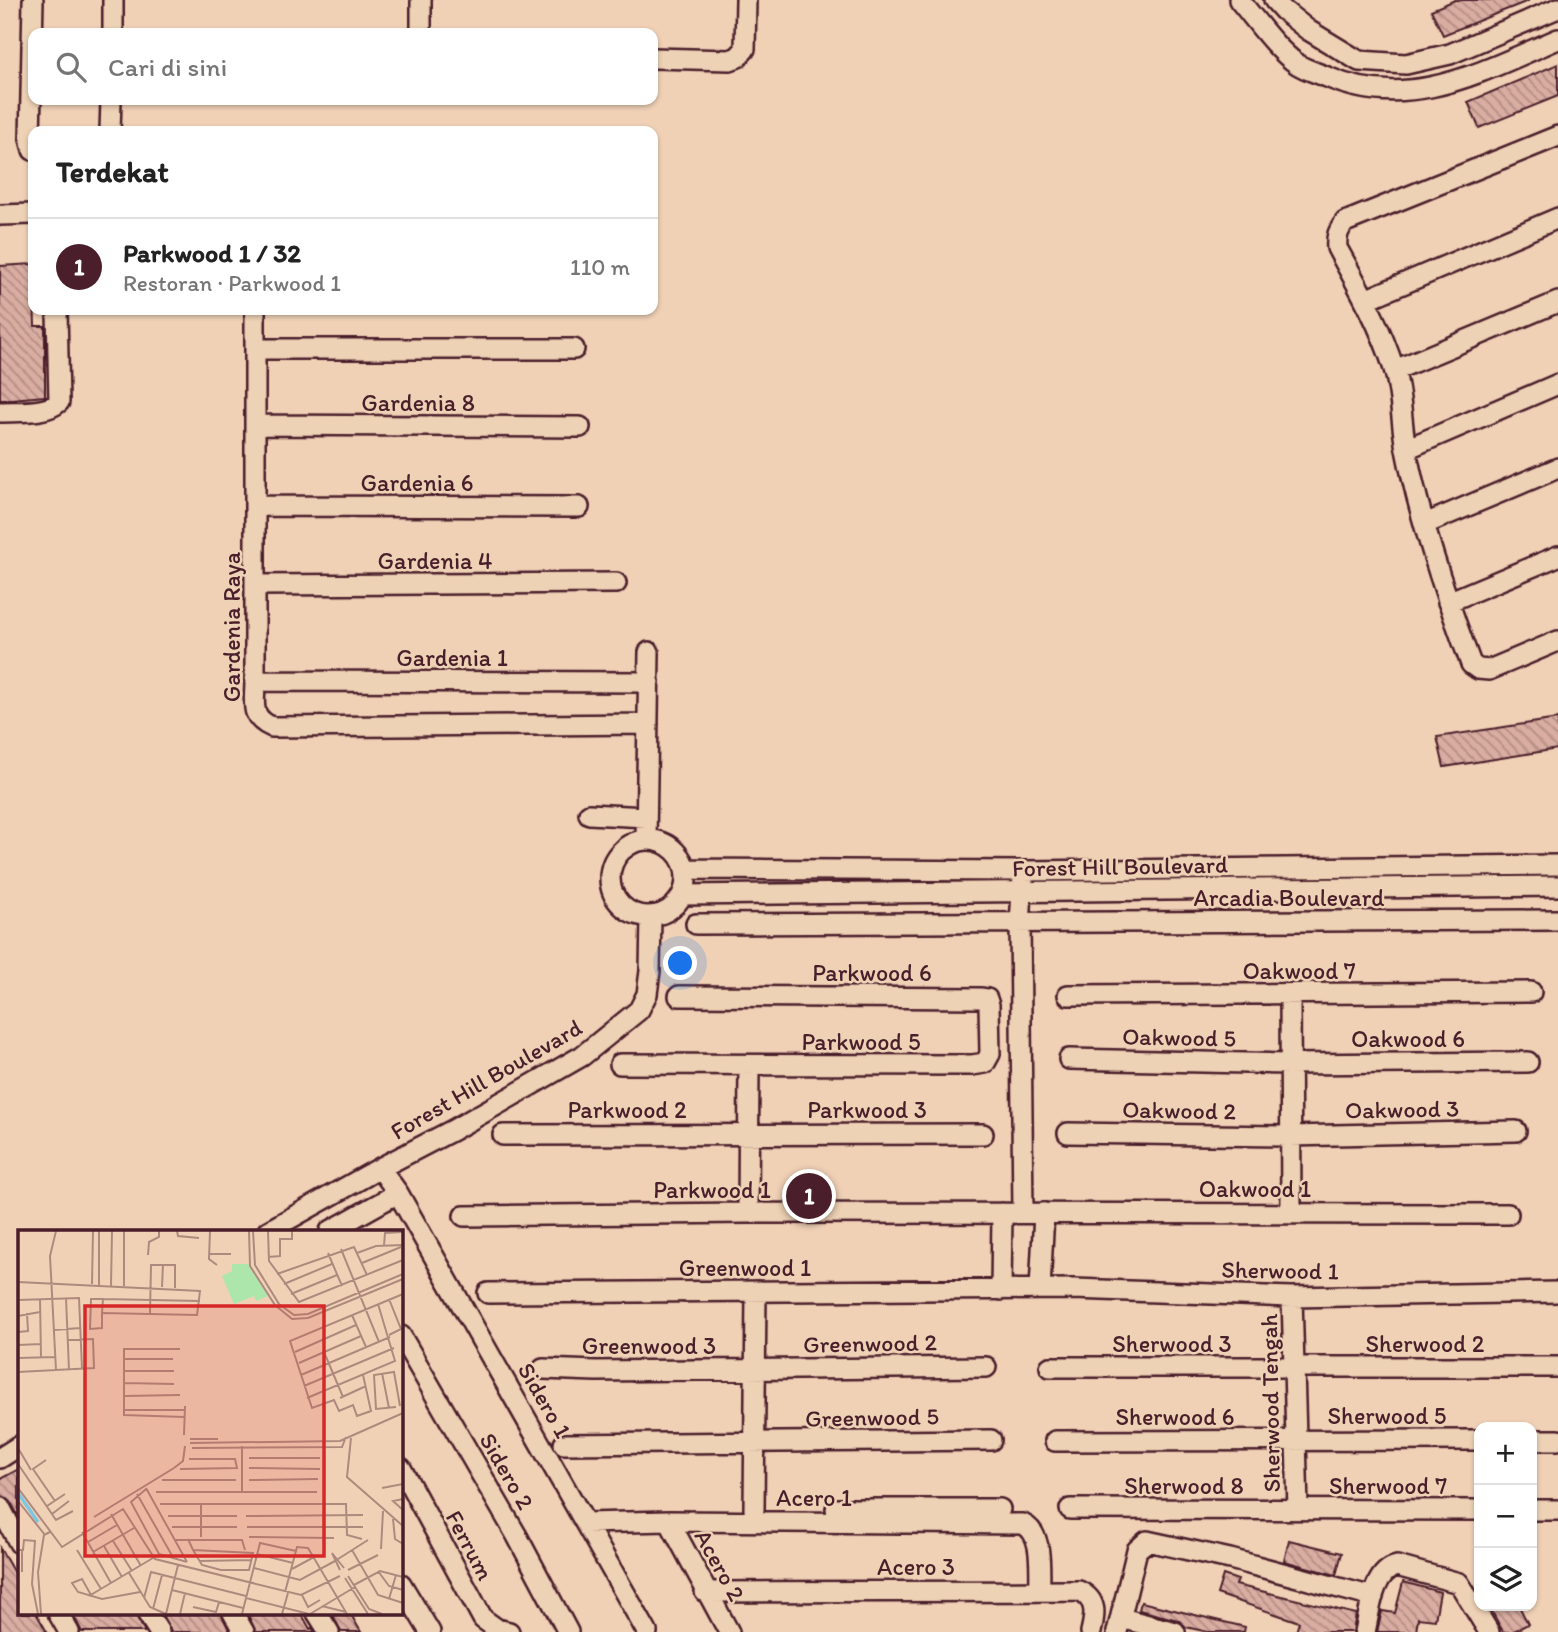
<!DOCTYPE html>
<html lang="id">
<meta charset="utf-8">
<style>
:root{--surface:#fff;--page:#f6f6f6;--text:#222;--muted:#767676;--line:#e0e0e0;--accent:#4a1f2b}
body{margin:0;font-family:Itim,sans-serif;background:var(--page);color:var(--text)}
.controls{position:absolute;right:21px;bottom:21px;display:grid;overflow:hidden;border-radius:14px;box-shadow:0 2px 5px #0004}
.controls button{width:63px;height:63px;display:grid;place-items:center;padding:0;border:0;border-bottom:2px solid var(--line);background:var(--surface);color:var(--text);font:35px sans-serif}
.you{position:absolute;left:681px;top:964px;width:24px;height:24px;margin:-18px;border:5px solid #fff;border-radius:50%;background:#1a73e8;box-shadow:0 0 0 10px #1a73e833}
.badge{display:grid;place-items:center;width:46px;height:46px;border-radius:50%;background:var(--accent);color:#fff;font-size:23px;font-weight:700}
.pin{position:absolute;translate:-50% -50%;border:4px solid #fff;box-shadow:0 2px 7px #0006}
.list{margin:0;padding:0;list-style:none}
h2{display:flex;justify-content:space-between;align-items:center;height:91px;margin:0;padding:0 28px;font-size:30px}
h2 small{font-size:23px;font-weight:400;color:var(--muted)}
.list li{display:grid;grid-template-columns:46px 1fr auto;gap:21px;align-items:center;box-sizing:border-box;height:98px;padding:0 28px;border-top:2px solid var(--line)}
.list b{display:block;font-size:26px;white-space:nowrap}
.list p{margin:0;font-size:23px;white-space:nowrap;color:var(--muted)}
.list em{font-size:23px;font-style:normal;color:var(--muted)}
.icon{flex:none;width:38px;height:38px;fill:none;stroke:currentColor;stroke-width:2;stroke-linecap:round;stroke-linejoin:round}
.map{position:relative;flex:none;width:1558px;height:1632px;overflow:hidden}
.search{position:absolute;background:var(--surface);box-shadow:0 2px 5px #0004;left:28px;top:28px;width:630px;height:77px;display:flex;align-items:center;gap:18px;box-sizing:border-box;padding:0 24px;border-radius:14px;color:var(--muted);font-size:26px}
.panel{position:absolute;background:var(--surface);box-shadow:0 2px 5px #0004;left:28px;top:126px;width:630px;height:189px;border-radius:14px}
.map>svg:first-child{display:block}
</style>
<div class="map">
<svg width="1558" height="1632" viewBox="0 0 1558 1632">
<defs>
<pattern id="building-back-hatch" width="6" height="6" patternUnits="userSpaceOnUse" patternTransform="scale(1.75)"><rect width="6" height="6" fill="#d9ada1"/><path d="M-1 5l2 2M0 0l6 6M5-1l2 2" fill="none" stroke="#b28c83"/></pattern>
</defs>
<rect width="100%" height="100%" fill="#f0d1b6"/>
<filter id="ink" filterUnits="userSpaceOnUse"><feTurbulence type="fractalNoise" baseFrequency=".0143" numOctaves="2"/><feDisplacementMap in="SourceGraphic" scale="14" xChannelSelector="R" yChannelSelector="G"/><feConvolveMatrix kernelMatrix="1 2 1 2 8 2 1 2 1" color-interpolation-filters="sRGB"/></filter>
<g filter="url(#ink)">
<!-- building -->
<path fill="url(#building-back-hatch)" stroke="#4a1f2b" stroke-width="2" d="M 1455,0 L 1528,0 L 1528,1 L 1443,35 L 1431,10 Z
M 1558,64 L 1558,96 L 1479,128 L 1468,102 Z
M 33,264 L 35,326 L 45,326 L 45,396 L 0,400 L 0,266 Z
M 1558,719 L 1558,749 L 1444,767 L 1437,737 Z
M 19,1469 L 19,1517 L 10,1501 L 0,1495 L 0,1479 Z
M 1289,1540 L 1342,1553 L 1336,1575 L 1284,1561 Z
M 0,1548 L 19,1582 L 19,1613 L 36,1613 L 47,1632 L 0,1632 Z
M 1223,1575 L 1238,1580 L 1236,1585 L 1356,1614 L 1353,1632 L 1296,1632 L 1299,1622 L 1217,1594 Z
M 1403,1582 L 1440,1592 L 1435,1620 L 1418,1618 L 1416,1632 L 1377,1632 L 1382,1611 L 1395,1613 Z
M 1141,1602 L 1245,1627 L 1244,1632 L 1208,1632 L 1186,1627 L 1178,1620 L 1139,1610 Z
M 1489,1606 L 1519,1606 L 1528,1624 L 1512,1632 L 1503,1632 Z
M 72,1613 L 135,1613 L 145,1632 L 82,1632 Z
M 161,1613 L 221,1613 L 230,1632 L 171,1632 Z
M 247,1613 L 301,1613 L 310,1629 L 312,1628 L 315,1632 L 256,1632 Z
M 337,1613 L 350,1613 L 361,1632 L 341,1632 L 333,1615 Z"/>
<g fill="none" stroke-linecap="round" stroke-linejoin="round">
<defs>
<path id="street" d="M 33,0 L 30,139 L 33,150
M 1239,0 C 1256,20 1276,49 1297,64 C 1306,70 1318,73 1327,77 C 1410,113 1482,71 1558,39
M 1274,0 L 1283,10 L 1308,30 L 1359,61 L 1406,64 L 1450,54 L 1558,8
M 113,33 L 113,0
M 421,33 L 421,0
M 653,58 L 730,60 L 738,57 L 745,49 L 746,0
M 110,131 L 111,100
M 1558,136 L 1345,222 C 1338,231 1336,236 1337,248 C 1358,286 1381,327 1394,369 C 1402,394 1401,423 1406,449 C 1420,522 1445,595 1471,664 L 1478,669 L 1489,670 L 1558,641
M 0,215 L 33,214
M 1365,300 L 1558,218
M 255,310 L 255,681 C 255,703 249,717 272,727 L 648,724
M 255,349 L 574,349
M 1395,370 L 1558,302
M 0,412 C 18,411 46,414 59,402 L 57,310
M 255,425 L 580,427
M 1406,449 L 1558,384
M 255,506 L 579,507
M 1425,524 L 1558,468
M 255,585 L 616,583
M 1448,602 L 1558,556
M 255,681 L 649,682
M 589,814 L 646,817
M610 878a38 38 0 1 1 76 0a38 38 0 1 1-76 0Z
M 646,840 L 649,652
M 686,869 L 1023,871 L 1558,865
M 683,895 L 1558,886
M 696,924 L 1558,920
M 1068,995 L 1531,992
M 1290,995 L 1291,1212
M 1069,1059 L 1289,1064 L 1528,1062
M 620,1064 L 972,1065 L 985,1063 L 990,1054 L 989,1005 L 987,999 L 980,998 L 679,996
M 1068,1133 L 1289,1136 L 1516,1131
M 503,1135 L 983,1134
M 380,1168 L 398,1193 L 647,1632
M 748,1213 L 749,1065
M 1023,1213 L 1020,923 L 1023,878
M 464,1216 L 748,1213 L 1508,1214
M 268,1231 L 380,1168 L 453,1130 L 582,1056 L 639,1010 L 647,994 L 650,971 L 651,917
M 330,1231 L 398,1193
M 1040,1289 L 1044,1213
M 1001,1290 L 1002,1213
M 488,1293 L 1074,1289 L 1292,1297 L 1558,1292
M 1292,1297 L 1298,1509
M 401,1336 L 517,1536 L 568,1632
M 1050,1367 L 1558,1367
M 543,1369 L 596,1371 L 986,1367
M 1532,1440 L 1558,1440
M 1055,1441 L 1479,1440
M 564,1444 L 991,1440
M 0,1458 L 19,1446
M 401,1468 L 483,1619 L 497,1629 L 509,1632
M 0,1507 L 19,1543
M 836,1509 L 1000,1509
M 1070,1509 L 1479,1510
M 754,1510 L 756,1291
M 1532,1510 L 1558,1510
M 669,1521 L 729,1632
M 586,1523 L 669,1521 L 1023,1524 C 1044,1534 1039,1569 1040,1590
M 401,1584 L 430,1632
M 705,1592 L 1079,1591 C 1098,1600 1095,1615 1091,1632
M 58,1613 L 69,1632
M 147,1613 L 159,1632
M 233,1613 L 244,1632
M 317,1613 L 329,1632
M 1121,1618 L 1175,1632
M 1117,1632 L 1137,1550 L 1147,1541 L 1230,1559 L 1373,1597
M 1365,1632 C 1370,1610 1373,1571 1397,1566 L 1459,1583 L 1489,1632"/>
</defs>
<!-- street casing -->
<use href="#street" stroke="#4a1f2b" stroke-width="24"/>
<!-- street -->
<use href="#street" stroke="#eed2b5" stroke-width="19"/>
</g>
</g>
<g text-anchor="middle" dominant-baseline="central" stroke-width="5" stroke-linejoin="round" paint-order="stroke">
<!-- street labels -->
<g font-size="24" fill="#4a1f2b" stroke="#eed2b5">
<text x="418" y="402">Gardenia 8</text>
<text x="417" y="482">Gardenia 6</text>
<text x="435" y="560">Gardenia 4</text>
<text transform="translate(231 627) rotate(-90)">Gardenia Raya</text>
<text x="452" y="657">Gardenia 1</text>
<text transform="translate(1120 866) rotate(-1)">Forest Hill Boulevard</text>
<text x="1289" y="897">Arcadia Boulevard</text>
<text x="1299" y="970">Oakwood 7</text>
<text x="872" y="972">Parkwood 6</text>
<text transform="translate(1179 1037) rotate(1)">Oakwood 5</text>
<text x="1408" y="1038">Oakwood 6</text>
<text x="861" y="1041">Parkwood 5</text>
<text transform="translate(486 1079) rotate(-30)">Forest Hill Boulevard</text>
<text x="627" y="1109">Parkwood 2</text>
<text x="867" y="1109">Parkwood 3</text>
<text transform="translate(1402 1109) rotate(-1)">Oakwood 3</text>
<text transform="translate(1179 1110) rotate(1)">Oakwood 2</text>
<text x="1255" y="1188">Oakwood 1</text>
<text x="712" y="1189">Parkwood 1</text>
<text x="745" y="1267">Greenwood 1</text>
<text transform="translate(1280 1270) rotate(1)">Sherwood 1</text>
<text transform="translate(870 1343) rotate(-1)">Greenwood 2</text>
<text x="1172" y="1343">Sherwood 3</text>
<text x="1425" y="1343">Sherwood 2</text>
<text x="649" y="1345">Greenwood 3</text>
<text transform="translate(545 1400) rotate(60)">Sidero 1</text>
<text transform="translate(1270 1403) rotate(-91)">Sherwood Tengah</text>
<text x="1387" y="1415">Sherwood 5</text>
<text x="1175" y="1416">Sherwood 6</text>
<text transform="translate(872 1417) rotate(-1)">Greenwood 5</text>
<text transform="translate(507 1471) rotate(60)">Sidero 2</text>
<text x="1184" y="1485">Sherwood 8</text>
<text x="1388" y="1485">Sherwood 7</text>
<text x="814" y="1497">Acero 1</text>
<text transform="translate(470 1545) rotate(62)">Ferrum</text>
<text transform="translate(720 1565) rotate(61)">Acero 2</text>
<text x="916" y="1566">Acero 3</text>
</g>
</g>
<!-- overview -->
<g transform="translate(18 1230)">
<rect width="385" height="385" fill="#f0d1b6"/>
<path d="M 214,34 L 230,34 L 250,66 L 238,71 L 236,66 L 216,74 L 204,46 L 214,41 Z" fill="#ace6aa"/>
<path fill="none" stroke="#7fc6e0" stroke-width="3.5" d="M 0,263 L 20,292"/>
<path fill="none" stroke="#ae8a7e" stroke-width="2" d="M 38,1 L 32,26 L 38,140 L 76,138 L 75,109 L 50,110M 159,1 L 160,6 L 181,8M 192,1 L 191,29 L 199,35M 231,1 L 232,36 L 257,75 L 274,89 L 290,88 L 385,49M 235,1 L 237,35 L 261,74 L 276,85 L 290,84 L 385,44M 250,1 L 251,31 L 281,72 L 385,30M 366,15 L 367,3 L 385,2M 323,19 L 361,112M 310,23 L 324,56M 339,23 L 358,16 L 385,15M 191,24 L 213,24M 130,25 L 131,12 L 141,7 L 141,1M 250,27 L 262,26 L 262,9 L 274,9 L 274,1M 344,33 L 383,17M 259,44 L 336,17 L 349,45M 0,52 L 182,61 L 179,85 L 84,83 L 84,98 L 72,99 L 73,69 L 85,69 L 84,83M 74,54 L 75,1M 266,54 L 314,34M 81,55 L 81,1M 93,56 L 94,1M 106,56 L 106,1M 144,57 L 145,34M 273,64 L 319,45M 48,68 L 51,140M 22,69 L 23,127M 85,69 L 182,71M 371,69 L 383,99 L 371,105M 0,70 L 61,68 L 64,139M 132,84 L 133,35 L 157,35 L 157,58M 334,85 L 348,117M 0,86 L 22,82M 36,100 L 62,98M 0,102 L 10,101 L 9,83M 0,115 L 23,114M 162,119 L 106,119 L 106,185 L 167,187M 277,122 L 338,95M 306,122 L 325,167M 0,128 L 37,127M 106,129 L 155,129M 281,133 L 343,106M 106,141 L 156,141M 0,142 L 38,140M 364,143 L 371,178M 283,145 L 372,107M 345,145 L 353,181 L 339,186 L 335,175 L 321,181 L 316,170 L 294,178 L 272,111 L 385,64M 106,153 L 156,154M 286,156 L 376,118M 106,166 L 162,165M 289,168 L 377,131 L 360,74M 322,168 L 348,156M 378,177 L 358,179 L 356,145 L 376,142 L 382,176M 106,180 L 167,180M 166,205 L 167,176M 333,208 L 329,247 L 385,296M 172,209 L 200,209M 172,213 L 322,211 L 385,183M 224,216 L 224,262M 0,218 L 13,240M 174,218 L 324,217 L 328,207M 231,228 L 302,228M 28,230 L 15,239 L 37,271M 0,234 L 38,290 L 55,281M 231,238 L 302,239M 162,239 L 219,238 L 217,229 L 171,229M 144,250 L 218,250M 231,250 L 300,249M 0,258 L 44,317 L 105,279 L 137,329 L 283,365 L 322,346M 128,258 L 169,332M 364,258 L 385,254M 128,259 L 113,272 L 141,324 L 169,332M 138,262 L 299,262M 119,264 L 156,329M 385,269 L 375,271 L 385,280M 0,271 L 27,305M 142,274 L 328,274 L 329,305 L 344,309M 29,276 L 47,264M 34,284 L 51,271M 93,284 L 123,336M 150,286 L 219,286M 228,286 L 345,285M 76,287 L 156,238 L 165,231 L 167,216M 375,289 L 377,309 L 385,314M 154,297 L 219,297M 229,297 L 345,297M 64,302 L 93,353M 183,307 L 183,274M 231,307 L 316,308M 170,309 L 175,320 L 184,335 L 203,340 L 231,340 L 235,323 L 175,320M 157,310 L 224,310 L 227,320M 95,311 L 114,341M 70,312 L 99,295M 86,316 L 104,347M 363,319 L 365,281M 0,320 L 5,320 L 6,310 L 17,311 L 14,354 L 20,384M 59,320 L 83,359M 334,320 L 360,365 L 385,373M 75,322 L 116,298M 239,324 L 275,333M 320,329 L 350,310M 182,331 L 234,330M 236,338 L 282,350 L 317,331M 274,339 L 296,327M 322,340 L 314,323 L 326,338M 330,340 L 360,325M 360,341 L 371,356 L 385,360M 4,342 L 4,320M 111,343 L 132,377 L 148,384M 330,346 L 351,379 L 364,384M 327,348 L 350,384M 336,355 L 362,341 L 385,347M 154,360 L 225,378M 267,362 L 279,317 L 290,318 L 329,384M 73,365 L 64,349 L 54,353 L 60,362 L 84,369 L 122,362M 284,365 L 290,377 L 302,370M 71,366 L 135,328M 126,368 L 133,342 L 228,366M 228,368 L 291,384M 371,369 L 378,345M 304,376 L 328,382M 175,377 L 198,382 L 201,372M 135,379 L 144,345M 23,384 L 20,342 L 26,305 L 32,302M 148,384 L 160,335M 162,384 L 167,363M 224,384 L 242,313 L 278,321M 264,384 L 270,363M 292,384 L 337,357"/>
<path fill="#d62828" fill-opacity="0.15" stroke="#d62828" stroke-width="3.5" d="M 67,76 L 306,76 L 306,326 L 67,326 Z"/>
<rect width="385" height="385" fill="none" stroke="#4a1f2b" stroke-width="3.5"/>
</g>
</svg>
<div class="controls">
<button>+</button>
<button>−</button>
<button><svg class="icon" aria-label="layers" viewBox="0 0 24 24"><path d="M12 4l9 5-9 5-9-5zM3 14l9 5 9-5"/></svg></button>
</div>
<div class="you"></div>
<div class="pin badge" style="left:809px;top:1196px">1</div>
<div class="search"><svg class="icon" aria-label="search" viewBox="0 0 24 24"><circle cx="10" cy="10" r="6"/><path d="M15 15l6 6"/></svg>Cari di sini</div>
<section class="panel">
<h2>Terdekat<small></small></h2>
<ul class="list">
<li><span class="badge">1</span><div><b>Parkwood 1 / 32</b><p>Restoran · Parkwood 1</p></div><em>110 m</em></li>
</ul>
</section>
</div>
